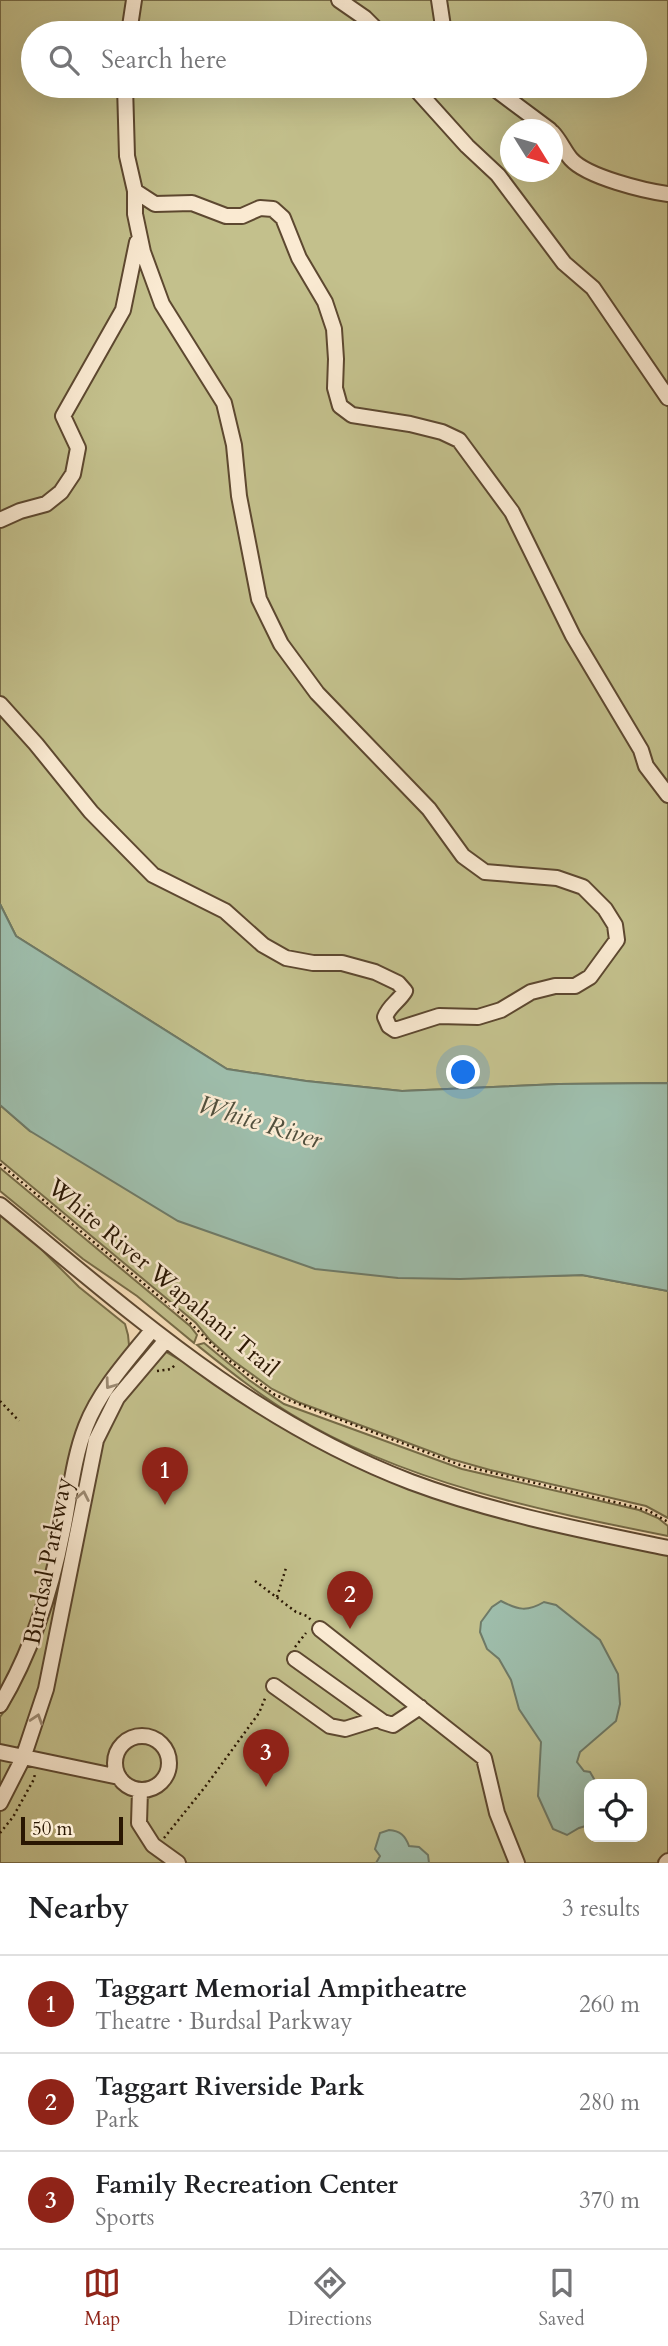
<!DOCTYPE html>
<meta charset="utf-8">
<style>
:root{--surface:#fff;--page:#f6f6f6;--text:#202124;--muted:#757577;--line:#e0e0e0;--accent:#8f2418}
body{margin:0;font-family:Cardo,serif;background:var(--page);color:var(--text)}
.controls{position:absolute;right:21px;bottom:21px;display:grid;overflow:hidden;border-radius:14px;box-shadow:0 7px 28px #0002}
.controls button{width:63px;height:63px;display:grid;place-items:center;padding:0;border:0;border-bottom:2px solid var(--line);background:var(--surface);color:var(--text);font:35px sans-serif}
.compass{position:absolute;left:500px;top:119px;width:63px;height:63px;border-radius:50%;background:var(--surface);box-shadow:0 7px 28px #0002;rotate:127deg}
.scale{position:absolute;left:21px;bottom:18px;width:102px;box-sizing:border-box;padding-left:7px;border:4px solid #291602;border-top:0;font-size:19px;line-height:24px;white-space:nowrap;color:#291602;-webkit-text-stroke:5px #faead2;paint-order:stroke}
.you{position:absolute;left:464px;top:1073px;width:24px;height:24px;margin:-18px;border:5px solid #fff;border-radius:50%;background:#1a73e8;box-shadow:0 0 0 10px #1a73e833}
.badge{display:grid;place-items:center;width:46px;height:46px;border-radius:50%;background:var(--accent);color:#fff;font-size:23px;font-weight:700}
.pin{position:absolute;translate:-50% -58px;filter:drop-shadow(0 2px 4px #0008)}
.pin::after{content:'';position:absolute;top:37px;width:24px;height:21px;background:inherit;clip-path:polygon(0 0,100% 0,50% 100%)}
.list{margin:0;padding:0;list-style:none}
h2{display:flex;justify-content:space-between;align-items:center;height:91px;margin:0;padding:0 28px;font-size:30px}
h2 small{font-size:23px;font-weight:400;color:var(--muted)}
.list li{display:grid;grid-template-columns:46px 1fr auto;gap:21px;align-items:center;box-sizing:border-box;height:98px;padding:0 28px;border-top:2px solid var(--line)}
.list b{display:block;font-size:26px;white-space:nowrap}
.list p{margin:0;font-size:23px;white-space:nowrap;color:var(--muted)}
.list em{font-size:23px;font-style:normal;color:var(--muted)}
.icon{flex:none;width:38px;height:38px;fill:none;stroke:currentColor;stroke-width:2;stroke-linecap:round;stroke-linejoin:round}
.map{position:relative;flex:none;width:668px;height:1863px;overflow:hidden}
.search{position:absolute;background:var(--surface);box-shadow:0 7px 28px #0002;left:21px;right:21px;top:21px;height:77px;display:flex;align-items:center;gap:18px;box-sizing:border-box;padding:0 24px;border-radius:38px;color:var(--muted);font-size:26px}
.sheet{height:385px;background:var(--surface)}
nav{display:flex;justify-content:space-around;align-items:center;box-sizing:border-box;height:98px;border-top:2px solid var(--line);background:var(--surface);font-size:19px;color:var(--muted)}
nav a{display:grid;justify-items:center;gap:4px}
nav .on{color:var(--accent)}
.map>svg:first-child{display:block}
</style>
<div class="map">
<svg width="668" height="1863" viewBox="0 0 668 1863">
<rect width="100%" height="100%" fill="#f8dfba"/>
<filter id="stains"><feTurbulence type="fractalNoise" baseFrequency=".00286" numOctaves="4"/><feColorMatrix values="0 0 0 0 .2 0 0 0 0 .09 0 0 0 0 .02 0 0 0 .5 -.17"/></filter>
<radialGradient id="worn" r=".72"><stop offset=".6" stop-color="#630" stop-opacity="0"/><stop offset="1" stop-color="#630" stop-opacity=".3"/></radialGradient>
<!-- green -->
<path fill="#c3c08c" stroke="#766b47" stroke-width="2" fill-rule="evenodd" d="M 0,0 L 668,0 L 668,1083 L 559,1084 L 402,1091 L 306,1081 L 227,1069 L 16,936 L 0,904 ZM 33,33 L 635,33 L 635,86 L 33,86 ZM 510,130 L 552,130 L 552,172 L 510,172 Z
M 0,1105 L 30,1131 L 544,1276 L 582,1275 L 668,1291 L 668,1518 L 646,1506 L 490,1470 L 451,1459 L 298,1402 L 272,1389 L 231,1359 L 209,1339 L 196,1323 L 0,1160 Z
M 0,1168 L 190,1326 L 197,1335 L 194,1343 L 137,1296 L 83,1259 L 0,1191 Z
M 0,1214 L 30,1238 L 79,1287 L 125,1324 L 128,1335 L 129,1345 L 126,1355 L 93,1401 L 56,1550 L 92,1431 L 159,1348 L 243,1396 L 380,1469 L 668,1551 L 668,1863 L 0,1863 L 0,1717 L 8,1706 L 29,1639 L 0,1693 ZM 589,1784 L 642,1784 L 642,1837 L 589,1837 Z
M 204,1343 L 249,1380 L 284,1404 L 462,1469 L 639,1510 L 658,1518 L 668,1526 L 668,1536 C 542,1511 402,1482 291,1414 C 258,1394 227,1369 197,1345 Z"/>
<!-- water -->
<path fill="#9ebdab" stroke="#6f7a67" stroke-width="2" d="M 0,904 L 16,936 L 227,1069 L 306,1081 L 402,1091 L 559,1084 L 668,1083 L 668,1291 L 582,1275 L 460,1279 L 398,1278 L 315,1269 L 178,1221 L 30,1131 L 0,1105 Z
M 501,1601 C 518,1610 527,1612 544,1602 L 556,1605 L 600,1640 L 618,1674 L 620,1704 L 616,1721 L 580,1752 L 577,1762 L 584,1771 L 590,1772 L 597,1784 L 601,1784 L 589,1784 L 589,1825 L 579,1828 L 567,1835 L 553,1829 L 538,1796 L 541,1742 L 519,1709 L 511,1680 L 499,1659 L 487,1649 L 480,1632 L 481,1622 L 492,1607 Z
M 389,1830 C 400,1831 405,1835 409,1846 L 419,1847 L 428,1855 L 429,1863 L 376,1863 L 380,1856 L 375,1849 L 380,1833 Z"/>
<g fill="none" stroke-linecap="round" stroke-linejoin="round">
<defs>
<path id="minor" d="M 339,0 L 365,18 L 380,33
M 439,0 L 444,33
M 129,33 L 134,0
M 413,86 L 467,146 L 498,175 L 564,263 L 593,288 L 668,398
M 491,86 L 550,130
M 552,132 C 560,140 564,151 571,159 C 587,177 645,191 668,194
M 135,191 L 155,204 L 192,203 L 226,216 L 242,216 L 260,208 L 273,209 L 283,218 L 299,258 L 325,302 L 334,329 L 336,359 L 335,388 L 340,406 L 352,415 L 410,424 L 442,432 L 459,440 L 512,512 L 573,636 L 641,750 L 646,766 L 668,795
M 0,520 L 20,511 L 46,504 L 61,492 L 73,474 L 78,448 L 63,416 L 123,310 L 137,242
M 0,704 L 36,744 L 91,812 L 153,875 L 225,911 L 263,945 L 286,958 L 313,963 L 342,963 L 375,972 L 398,983 L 405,991 C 399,1001 389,1006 385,1017 L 389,1026 L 395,1030 L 439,1016 L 478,1017 L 501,1010 L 531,992 L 555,986 L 575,986 L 590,977 L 617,940 L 615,925 L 605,909 L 583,887 L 557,878 L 485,872 L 463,856 L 429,809 L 317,693 L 281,644 L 259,599 L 239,496 L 234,445 L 224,403 L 162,304 L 143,252 L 135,214 L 135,191 L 127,156 L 125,86
M 0,1205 C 132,1313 249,1420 411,1482 C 494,1513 581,1530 668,1548
M 320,1629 L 484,1758 L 497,1813 L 517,1863
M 295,1659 L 383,1722 L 393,1725 L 420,1707
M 274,1686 L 330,1726 L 345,1729 L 377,1719
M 0,1705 C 32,1651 51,1592 63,1530 C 70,1496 73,1459 86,1426 C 100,1390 128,1360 152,1330
M115 1763a27 27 0 1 1 54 0a27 27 0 1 1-54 0Z
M 0,1752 L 119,1777
M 140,1790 L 139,1823 L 153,1845 L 178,1863
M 0,1803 L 23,1758 L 46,1689 L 96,1440 L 117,1398 L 166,1340
M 666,1863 L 668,1861"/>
</defs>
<!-- minor casing -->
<use href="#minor" stroke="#5d4830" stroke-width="18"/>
<!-- path -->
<path stroke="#291602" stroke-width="2.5" stroke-dasharray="2 3.5" stroke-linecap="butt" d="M 0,1164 L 185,1318 L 226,1358 L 275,1395 L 460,1465 L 635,1507 L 649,1511 L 668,1522
M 157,1371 L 171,1369 L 176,1364
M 0,1401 L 19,1421
M 255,1581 L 296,1612 L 307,1616 L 312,1621
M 277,1597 L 286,1568
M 295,1647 L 306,1633
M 0,1833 L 13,1817 L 34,1779 L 35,1773
M 164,1838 L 205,1787 L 259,1713 L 266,1696"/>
<!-- minor -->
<use href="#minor" stroke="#faead2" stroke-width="14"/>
</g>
<!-- one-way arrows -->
<defs><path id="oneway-chevron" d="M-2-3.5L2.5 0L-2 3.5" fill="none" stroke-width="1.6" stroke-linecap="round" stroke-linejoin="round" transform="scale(1.75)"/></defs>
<g stroke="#9c8b74">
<use href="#oneway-chevron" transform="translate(110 1384) rotate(126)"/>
<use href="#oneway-chevron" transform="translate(83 1496) rotate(-79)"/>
<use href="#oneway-chevron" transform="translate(37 1719) rotate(-72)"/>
</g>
<g text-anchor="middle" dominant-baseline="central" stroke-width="5" stroke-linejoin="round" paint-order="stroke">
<!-- street labels -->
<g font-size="24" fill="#291602" stroke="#faead2">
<text transform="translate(163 1278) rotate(40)">White River Wapahani Trail</text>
<text transform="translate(48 1561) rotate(-79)">Burdsal Parkway</text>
</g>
<!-- water labels -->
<g font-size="26" font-style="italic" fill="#52503d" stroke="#faead2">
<text transform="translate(260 1122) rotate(17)">White River</text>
</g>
</g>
<rect width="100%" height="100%" filter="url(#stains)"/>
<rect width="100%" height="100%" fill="url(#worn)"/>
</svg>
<div class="controls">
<button><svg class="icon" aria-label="locate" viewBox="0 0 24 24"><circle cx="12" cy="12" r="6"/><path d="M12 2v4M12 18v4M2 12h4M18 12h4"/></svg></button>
</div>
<svg class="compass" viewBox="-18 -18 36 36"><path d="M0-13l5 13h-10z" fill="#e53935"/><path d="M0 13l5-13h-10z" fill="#757577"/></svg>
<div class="scale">50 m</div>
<div class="you"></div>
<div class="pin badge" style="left:165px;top:1505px">1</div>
<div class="pin badge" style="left:350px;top:1629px">2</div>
<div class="pin badge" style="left:266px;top:1787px">3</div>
<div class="search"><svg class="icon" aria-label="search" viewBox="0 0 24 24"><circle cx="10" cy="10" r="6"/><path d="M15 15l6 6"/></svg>Search here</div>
</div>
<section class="sheet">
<h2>Nearby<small>3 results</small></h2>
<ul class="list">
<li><span class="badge">1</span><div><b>Taggart Memorial Ampitheatre</b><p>Theatre · Burdsal Parkway</p></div><em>260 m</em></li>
<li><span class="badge">2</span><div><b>Taggart Riverside Park</b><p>Park</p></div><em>280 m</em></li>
<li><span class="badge">3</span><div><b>Family Recreation Center</b><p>Sports</p></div><em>370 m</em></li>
</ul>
</section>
<nav>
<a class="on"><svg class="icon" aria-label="map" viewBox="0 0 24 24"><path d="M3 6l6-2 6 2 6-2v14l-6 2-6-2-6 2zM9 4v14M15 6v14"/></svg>Map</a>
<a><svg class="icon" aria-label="directions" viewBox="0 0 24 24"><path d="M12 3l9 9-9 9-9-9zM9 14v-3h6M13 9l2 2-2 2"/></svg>Directions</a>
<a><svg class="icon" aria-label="saved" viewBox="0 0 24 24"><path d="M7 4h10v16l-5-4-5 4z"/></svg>Saved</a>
</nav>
